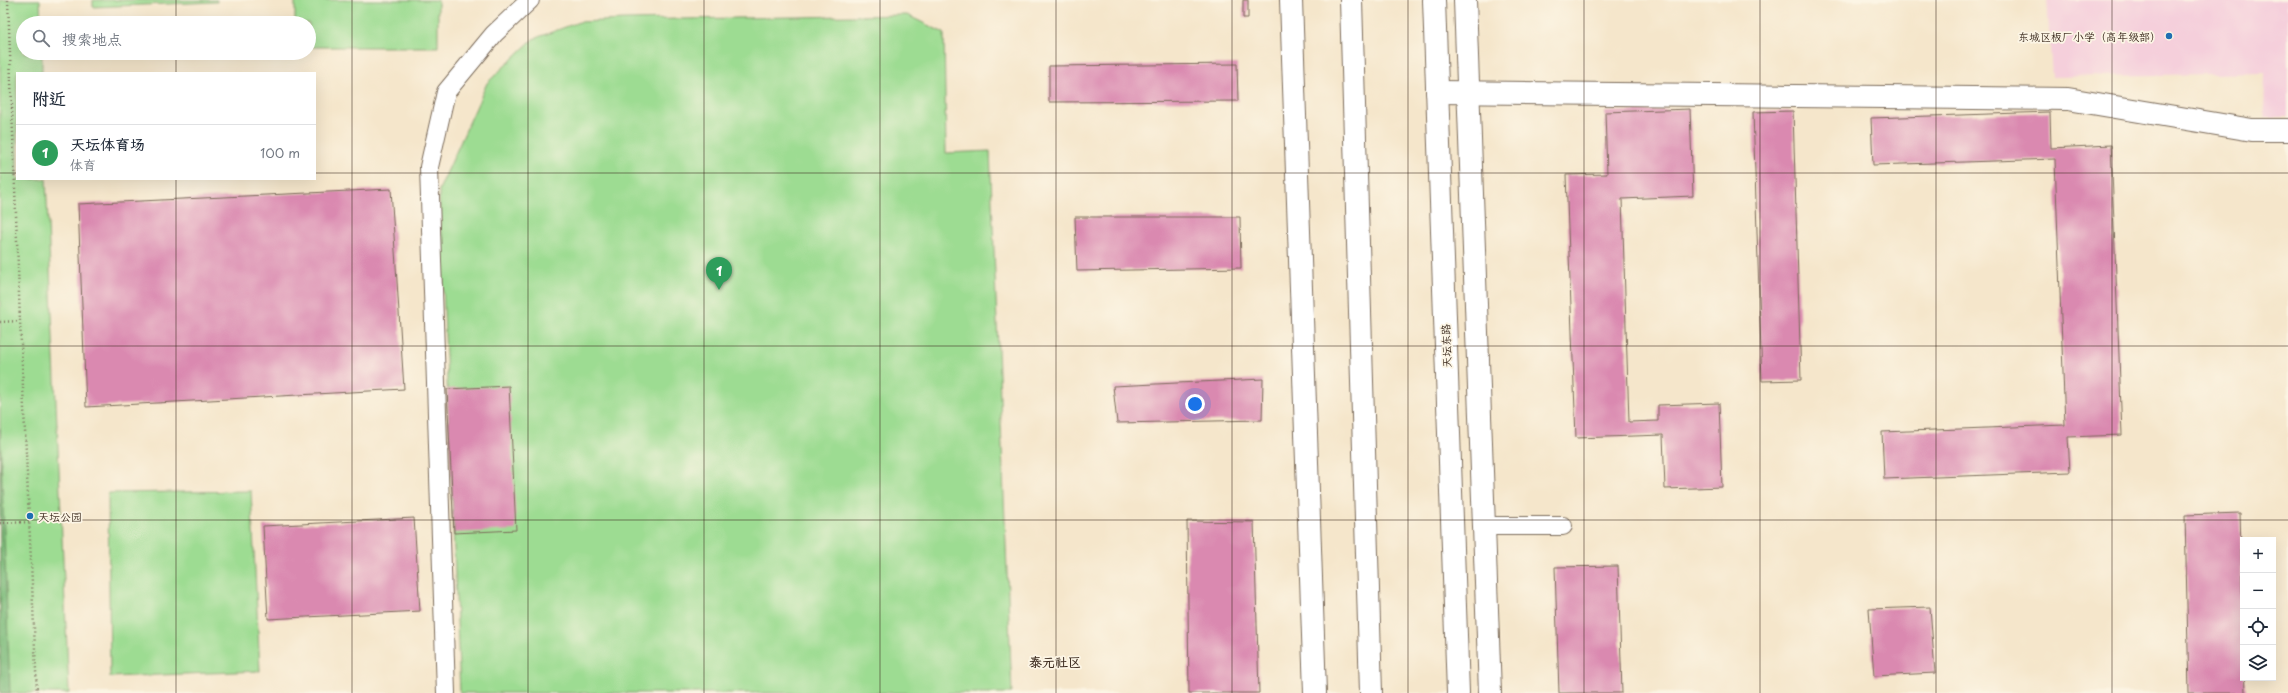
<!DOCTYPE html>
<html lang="zh">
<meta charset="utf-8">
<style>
:root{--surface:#fff;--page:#f6f6f7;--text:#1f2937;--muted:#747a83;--line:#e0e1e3;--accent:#1a73e8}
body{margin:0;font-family:"Playpen Sans","LXGW WenKai TC",sans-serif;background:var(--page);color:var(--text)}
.controls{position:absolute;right:12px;bottom:12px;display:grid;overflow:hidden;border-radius:0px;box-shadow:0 4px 16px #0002}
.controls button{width:36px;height:36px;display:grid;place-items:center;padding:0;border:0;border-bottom:1px solid var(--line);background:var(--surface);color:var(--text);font:20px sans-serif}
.you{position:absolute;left:1195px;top:404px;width:14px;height:14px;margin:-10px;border:3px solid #fff;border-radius:50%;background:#1a73e8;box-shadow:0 0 0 6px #1a73e833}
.badge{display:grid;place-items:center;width:26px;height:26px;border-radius:50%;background:var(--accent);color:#fff;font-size:13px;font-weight:700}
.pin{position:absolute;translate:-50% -33px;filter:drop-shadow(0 1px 2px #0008)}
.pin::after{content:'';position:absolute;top:21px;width:14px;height:12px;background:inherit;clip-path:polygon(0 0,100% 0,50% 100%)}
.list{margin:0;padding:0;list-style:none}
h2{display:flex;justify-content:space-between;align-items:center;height:52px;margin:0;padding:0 16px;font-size:17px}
h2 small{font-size:13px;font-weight:400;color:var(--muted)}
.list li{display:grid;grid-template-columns:26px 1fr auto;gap:12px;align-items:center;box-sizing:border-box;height:56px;padding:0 16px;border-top:1px solid var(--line)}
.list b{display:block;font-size:15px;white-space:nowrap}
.list p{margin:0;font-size:13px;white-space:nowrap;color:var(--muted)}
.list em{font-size:13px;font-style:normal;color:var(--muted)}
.icon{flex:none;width:22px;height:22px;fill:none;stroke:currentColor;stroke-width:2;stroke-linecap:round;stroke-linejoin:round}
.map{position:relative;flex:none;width:2288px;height:693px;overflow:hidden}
.search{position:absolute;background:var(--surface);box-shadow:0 4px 16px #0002;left:16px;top:16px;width:300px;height:44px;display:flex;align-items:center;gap:10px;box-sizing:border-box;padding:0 14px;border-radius:22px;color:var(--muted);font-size:15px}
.panel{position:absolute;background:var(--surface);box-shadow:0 4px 16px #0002;left:16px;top:72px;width:300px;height:108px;border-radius:0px}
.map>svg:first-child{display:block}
</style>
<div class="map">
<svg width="2288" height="693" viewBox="0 0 2288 693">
<rect width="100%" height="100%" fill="#fcf5e5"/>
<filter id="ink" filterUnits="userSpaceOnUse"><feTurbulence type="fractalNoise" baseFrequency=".025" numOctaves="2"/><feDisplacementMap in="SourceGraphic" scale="8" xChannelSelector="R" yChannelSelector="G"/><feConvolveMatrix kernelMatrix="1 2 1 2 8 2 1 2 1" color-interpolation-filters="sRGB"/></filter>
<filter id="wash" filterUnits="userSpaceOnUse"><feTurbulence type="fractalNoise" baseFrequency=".012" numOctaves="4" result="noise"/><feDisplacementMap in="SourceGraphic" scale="16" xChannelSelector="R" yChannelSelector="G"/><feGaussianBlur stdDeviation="0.9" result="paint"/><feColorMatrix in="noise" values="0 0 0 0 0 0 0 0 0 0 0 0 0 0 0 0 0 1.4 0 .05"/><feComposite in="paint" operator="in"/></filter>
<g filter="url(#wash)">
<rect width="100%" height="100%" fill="#f5e6cb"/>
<!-- built -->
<path fill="#f5cfdb" d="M 2047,0 L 2288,0 L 2288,117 L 2264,117 L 2265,73 L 2052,77 Z"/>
<!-- green -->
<path fill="#9ddc92" stroke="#6c8358" d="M 0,0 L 40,0 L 41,23 L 23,23 L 23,53 L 42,53 L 42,73 L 17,73 L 17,179 L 46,179 L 69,693 L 0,693 Z
M 93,0 L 217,0 L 217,2 L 93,7 Z
M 295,0 L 438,0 L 438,47 L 309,47 L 309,23 L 295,23 Z
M 907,15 L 944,33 L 946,153 L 990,151 L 1012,693 L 460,693 L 439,190 L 487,83 L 533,39 L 579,22 L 624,20 Z
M 251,491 L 260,671 L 110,677 L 108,493 Z"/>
<!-- forest -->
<path fill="#7ebc7c" stroke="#5c734d" d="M 0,428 L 10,693 L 0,693 Z"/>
<g id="blocks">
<!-- building -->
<path fill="#da89b0" d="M 1243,0 L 1248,0 L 1248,18 L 1243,18 Z
M 1237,64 L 1238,101 L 1049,102 L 1049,66 Z
M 1690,109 L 1693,196 L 1622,199 L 1629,422 L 1658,421 L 1658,405 L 1719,403 L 1722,487 L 1665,489 L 1663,435 L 1576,438 L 1566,175 L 1607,174 L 1605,112 Z
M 1793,111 L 1801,380 L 1762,381 L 1753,112 Z
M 2050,112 L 2051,148 L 2111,145 L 2122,435 L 2068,437 L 2070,472 L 1884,479 L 1882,432 L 2065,425 L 2055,159 L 1873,165 L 1871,118 Z
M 391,189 L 404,389 L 86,407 L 78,204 Z
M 1075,217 L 1240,217 L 1241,268 L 1077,271 Z
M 1263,379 L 1262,420 L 1117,423 L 1113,386 Z
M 509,386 L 516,530 L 454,533 L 447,389 Z
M 2240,513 L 2245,693 L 2189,693 L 2185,515 Z
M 414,518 L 420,611 L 268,619 L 263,526 Z
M 1187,521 L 1254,522 L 1259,693 L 1189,693 Z
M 1618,566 L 1622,693 L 1559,693 L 1555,567 Z
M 1930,607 L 1935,673 L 1874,676 L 1869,609 Z"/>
</g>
</g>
<g filter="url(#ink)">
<use href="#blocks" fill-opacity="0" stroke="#7c6c5b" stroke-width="1"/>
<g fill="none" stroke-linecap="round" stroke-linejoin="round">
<defs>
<path id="service" d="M 1485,526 L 1563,526
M 446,693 L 429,167 L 446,92 L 494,34 L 530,0"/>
<path id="minor" d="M 1437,92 L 2068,99 L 2252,130 L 2288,130"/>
<path id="tertiary" d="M 1291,0 L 1315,693
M 1465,0 L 1490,693"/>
<path id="primary" d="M 1351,0 L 1371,693
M 1434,0 L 1458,693"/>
</defs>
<!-- service casing -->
<use href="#service" stroke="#7c6c5b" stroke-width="20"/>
<!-- minor casing -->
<use href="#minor" stroke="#7c6c5b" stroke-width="24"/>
<!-- tertiary casing -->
<use href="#tertiary" stroke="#7c6c5b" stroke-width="24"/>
<!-- primary casing -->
<use href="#primary" stroke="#7c6c5b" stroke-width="24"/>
<!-- path -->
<path stroke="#7c6c5b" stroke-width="2.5" stroke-dasharray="1 3" stroke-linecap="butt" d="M 8,0 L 20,321 L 37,693
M 0,322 L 20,321
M 0,523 L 30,522"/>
<!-- service -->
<use href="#service" stroke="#fff" stroke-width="18"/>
<!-- minor -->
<use href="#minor" stroke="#fff" stroke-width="22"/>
<!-- tertiary -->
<use href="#tertiary" stroke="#fff" stroke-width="22"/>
<!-- primary -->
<use href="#primary" stroke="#fff" stroke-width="22"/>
</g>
</g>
<!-- grid -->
<path fill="none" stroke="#3b2a1e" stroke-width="1" stroke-opacity="0.55" d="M 176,0 L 176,23M 352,0 L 352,693M 528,0 L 528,693M 704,0 L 704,693M 880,0 L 880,693M 1056,0 L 1056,693M 1232,0 L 1232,693M 1408,0 L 1408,693M 1584,0 L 1584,693M 1760,0 L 1760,693M 1936,0 L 1936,693M 2112,0 L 2112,693M 176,53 L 176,73M 0,173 L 17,173M 315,173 L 2288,173M 176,179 L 176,693M 0,346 L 2288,346M 0,520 L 2288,520"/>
<!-- markers -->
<g fill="#1f6fb2" stroke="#fcf5e5" stroke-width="1.5">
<circle cx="2169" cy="36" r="4"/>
<circle cx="30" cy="516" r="4"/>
</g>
<g text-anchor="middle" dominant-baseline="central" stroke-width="3.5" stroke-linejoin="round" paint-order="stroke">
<!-- poi labels -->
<g font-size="11" fill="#3b2a1e" stroke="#fcf5e5" text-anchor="end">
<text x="2161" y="36">东城区板厂小学（高年级部）</text>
<text x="38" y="516" text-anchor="start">天坛公园</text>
</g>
<!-- street labels -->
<g font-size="11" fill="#3b2a1e" stroke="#fcf5e5">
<text transform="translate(1446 346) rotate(-92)">天坛东路</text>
</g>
<!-- quarter labels -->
<g font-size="13" font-weight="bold" fill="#3b2a1e" stroke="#fcf5e5">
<text x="1055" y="661">泰元社区</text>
</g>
</g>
</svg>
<div class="controls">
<button>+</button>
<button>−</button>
<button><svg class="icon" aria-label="locate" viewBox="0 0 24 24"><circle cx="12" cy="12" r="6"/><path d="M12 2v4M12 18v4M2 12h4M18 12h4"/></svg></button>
<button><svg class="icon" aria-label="layers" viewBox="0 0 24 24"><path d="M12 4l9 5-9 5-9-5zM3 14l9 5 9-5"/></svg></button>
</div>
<div class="you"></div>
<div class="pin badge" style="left:719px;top:290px;background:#2e9e5b">1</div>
<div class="search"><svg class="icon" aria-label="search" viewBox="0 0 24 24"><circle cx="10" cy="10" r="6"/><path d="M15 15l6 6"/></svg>搜索地点</div>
<section class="panel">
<h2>附近<small></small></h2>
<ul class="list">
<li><span class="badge" style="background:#2e9e5b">1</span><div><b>天坛体育场</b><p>体育</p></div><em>100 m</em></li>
</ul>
</section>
</div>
